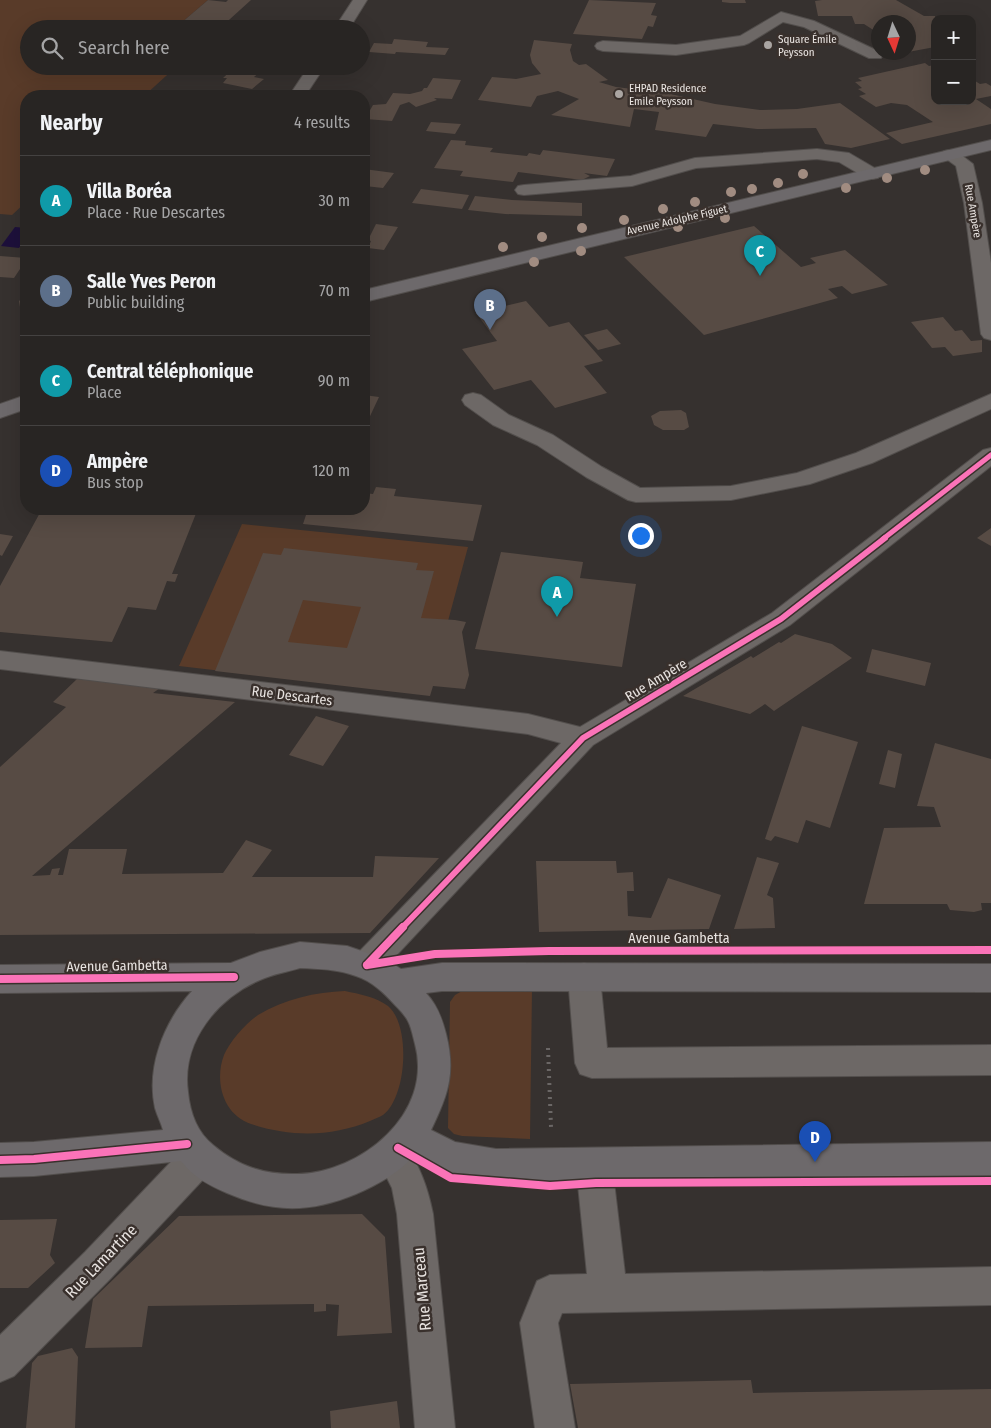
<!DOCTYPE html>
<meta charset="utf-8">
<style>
:root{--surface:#282523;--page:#343130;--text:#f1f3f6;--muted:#a5a5a6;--line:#444241;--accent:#ea580c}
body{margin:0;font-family:"Fira Sans Condensed",sans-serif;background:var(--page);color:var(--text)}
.controls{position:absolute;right:15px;top:15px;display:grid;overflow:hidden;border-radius:10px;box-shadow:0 5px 20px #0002}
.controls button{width:45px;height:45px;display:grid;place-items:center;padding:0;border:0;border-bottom:1px solid var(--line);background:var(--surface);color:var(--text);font:25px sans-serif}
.compass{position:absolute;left:871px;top:15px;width:45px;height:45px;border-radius:50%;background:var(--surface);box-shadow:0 5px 20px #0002;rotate:176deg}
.you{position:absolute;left:640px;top:535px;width:18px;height:18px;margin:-12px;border:4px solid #fff;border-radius:50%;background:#1a73e8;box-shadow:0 0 0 8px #1a73e833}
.badge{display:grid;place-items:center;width:32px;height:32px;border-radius:50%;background:var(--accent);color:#fff;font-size:16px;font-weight:700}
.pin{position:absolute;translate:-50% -41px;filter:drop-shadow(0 1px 2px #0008)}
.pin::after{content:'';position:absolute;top:26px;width:18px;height:15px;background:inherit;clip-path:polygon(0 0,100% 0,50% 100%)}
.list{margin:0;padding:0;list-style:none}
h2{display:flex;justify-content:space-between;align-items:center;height:65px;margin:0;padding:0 20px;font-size:21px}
h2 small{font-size:16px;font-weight:400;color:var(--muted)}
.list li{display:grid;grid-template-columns:32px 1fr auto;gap:15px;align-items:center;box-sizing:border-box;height:90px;padding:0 20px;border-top:1px solid var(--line)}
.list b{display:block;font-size:19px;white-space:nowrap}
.list p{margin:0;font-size:16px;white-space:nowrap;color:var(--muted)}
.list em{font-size:16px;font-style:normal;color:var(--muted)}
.icon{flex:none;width:28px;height:28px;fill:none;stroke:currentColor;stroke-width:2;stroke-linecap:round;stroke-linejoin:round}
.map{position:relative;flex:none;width:991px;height:1428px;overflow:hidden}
.search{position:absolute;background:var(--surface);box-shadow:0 5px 20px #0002;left:20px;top:20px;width:350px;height:55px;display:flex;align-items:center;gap:12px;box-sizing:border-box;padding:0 18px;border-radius:28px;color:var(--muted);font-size:19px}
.panel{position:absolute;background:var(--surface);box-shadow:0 5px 20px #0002;left:20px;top:90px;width:350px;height:425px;border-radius:20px}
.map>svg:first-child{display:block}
</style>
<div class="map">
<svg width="991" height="1428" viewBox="0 0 991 1428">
<rect width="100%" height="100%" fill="#36312f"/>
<!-- green -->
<path fill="#593b29" d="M 0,0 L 208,0 L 174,29 L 29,29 L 29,66 L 177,66 L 144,96 L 26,96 L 26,202 L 12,215 L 0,214 Z
M 242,524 L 468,547 L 428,695 L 179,666 Z
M 532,989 L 530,1139 L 462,1136 L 454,1134 L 448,1128 L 450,1002 L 455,995 L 464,990 Z
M 345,991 C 359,994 376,997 388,1006 C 411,1025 407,1097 383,1115 C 380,1117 374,1119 370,1121 C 332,1137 290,1137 251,1124 C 223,1115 214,1081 224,1055 C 230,1041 246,1023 258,1015 C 284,999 316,992 345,991 Z"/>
<!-- water -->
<path fill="#1d103b" d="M 15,227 L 26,228 L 26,238 L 19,248 L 1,246 Z"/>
<!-- building -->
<path fill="#574b44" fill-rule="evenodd" d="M 208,0 L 226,2 L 228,0 L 251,0 L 219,29 L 174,29 Z
M 589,0 L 656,3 L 651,15 L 657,16 L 653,27 L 648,26 L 642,39 L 573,34 Z
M 722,0 L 745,0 L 746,3 L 730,3 L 722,2 Z
M 822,0 L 896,0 L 924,16 L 935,16 L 935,47 L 908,52 L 908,22 L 878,22 L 878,33 L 864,24 L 855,24 L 852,16 L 818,16 L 815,1 Z
M 394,39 L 428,42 L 426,47 L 449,48 L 445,55 L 396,52 L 395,54 L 369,52 L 374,43 L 392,44 Z
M 534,40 L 572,44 L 570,50 L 573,61 L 579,65 L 586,64 L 608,80 L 599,82 L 616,87 L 666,93 L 715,104 L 760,110 L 797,109 L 840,103 L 890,139 L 851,148 L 825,144 L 816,128 L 757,129 L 713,124 L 706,137 L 655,130 L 659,112 L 634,109 L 630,127 L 551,115 L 579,99 L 558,91 L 537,96 L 531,107 L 478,100 L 492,77 L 516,79 L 541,74 L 532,63 L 530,55 Z
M 925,63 L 929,66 L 935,65 L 935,101 L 972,101 L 972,79 L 980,84 L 986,83 L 991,86 L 991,96 L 976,99 L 991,109 L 991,124 L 902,144 L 886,133 L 933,122 L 907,105 L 891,103 L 876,107 L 859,96 L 866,94 L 858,89 L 862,88 L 855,82 L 862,81 L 858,78 Z
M 236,66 L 267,66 L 254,77 L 264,79 L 252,89 L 223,83 L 227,78 L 223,78 Z
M 433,78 L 461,80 L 452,99 L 434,98 L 437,100 L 416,107 L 409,102 L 400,105 L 392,121 L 365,119 L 373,105 L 386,104 L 393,93 L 410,94 L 422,91 L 424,88 L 427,88 Z
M 431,122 L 461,124 L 455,134 L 426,131 Z
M 451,140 L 466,141 L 465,145 L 493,148 L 490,152 L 527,156 L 529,153 L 540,155 L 543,150 L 615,159 L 607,176 L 584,173 L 590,176 L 582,180 L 518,172 L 513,182 L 460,176 L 463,171 L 434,168 Z
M 364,169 L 394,173 L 383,188 L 365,186 L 364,188 Z
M 421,189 L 469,195 L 462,209 L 412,203 Z
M 475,196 L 512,200 L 582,203 L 582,216 L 505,214 L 468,210 Z
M 376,224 L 398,227 L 384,250 L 368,248 L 371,241 L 368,240 Z
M 754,226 L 801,267 L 816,263 L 810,258 L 845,250 L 888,285 L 852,294 L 842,286 L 828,289 L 838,298 L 704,335 L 624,257 Z
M 0,256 L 26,258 L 26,260 L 14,278 L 0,277 Z
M 26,295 L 26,308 L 20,307 L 19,301 Z
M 526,301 L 549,327 L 569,322 L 603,361 L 584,366 L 607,393 L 555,408 L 531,380 L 494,390 L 462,349 L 497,341 L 476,313 Z
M 943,317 L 955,331 L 962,330 L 971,341 L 982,340 L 982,352 L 953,356 L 945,347 L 932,348 L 911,322 Z
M 607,329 L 621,344 L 598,350 L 584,335 Z
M 364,395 L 379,397 L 364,429 Z
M 681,410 L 686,413 L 689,427 L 684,430 L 663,430 L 654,425 L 651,416 L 660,411 Z
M 376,487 L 396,489 L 394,496 L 482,505 L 473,541 L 303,524 L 308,509 L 364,509 L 364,493 L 373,494 Z
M 42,509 L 161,509 L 197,511 L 172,574 L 178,574 L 175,582 L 167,581 L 156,610 L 128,607 L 112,642 L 0,632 L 0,586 Z
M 991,528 L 991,546 L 977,538 Z
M 0,534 L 13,536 L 2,556 L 0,555 Z
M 284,548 L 418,563 L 416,570 L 434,571 L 421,618 L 455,620 L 466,622 L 462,632 L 469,675 L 465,689 L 433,686 L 430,696 L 215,671 L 263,553 L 281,555 ZM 303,600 L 361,607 L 347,648 L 288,642 Z
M 501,552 L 583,562 L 580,578 L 636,584 L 622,667 L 475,649 Z
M 795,634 L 832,644 L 852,658 L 774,711 L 765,704 L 750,714 L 683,696 L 751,656 L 753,658 L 779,642 L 781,643 Z
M 872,649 L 931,663 L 925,686 L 866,672 Z
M 77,679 L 160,688 L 153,693 L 235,702 L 32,876 L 50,875 L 52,869 L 60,868 L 58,875 L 63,875 L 69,849 L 127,849 L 122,874 L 223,873 L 246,840 L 272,850 L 252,877 L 373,877 L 375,856 L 439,858 L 370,933 L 0,935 L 0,767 L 66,707 L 53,702 Z
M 316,716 L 349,726 L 323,766 L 289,755 Z
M 802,726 L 858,742 L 830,828 L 806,820 L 798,843 L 775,836 L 771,841 L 765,839 Z
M 935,743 L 991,759 L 991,903 L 981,903 L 982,910 L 974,912 L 950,910 L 947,904 L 864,904 L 884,828 L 941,827 L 934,807 L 917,806 Z
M 888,750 L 902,754 L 895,788 L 879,784 Z
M 757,857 L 779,863 L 767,895 L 773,898 L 775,928 L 734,929 Z
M 536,861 L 616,861 L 617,873 L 633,872 L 634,891 L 627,891 L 628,916 L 651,918 L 668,878 L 721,895 L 709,929 L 539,932 Z
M 362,1214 L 385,1237 L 392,1333 L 337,1336 L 339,1305 L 326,1304 L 326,1311 L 314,1312 L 314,1304 L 148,1306 L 142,1347 L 85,1348 L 93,1299 L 179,1216 Z
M 57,1219 L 50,1255 L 55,1263 L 28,1288 L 0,1288 L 0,1220 Z
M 72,1348 L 78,1357 L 75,1428 L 26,1428 L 32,1363 L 38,1356 Z
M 751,1380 L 753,1393 L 991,1389 L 991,1428 L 578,1428 L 570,1384 Z
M 397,1401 L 400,1428 L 331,1428 L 330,1411 Z"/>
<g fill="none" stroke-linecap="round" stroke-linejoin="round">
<defs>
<path id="minor" d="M 353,0 L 367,0 L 349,29 L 334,29 Z
M 781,12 L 814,21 L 878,51 L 883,55 L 881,58 L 869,58 L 804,27 L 783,22 L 749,43 L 744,45 L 676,55 L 603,51 L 597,49 L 595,46 L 597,43 L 603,41 L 676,45 L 740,36 Z
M 309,66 L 325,66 L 305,96 L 289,96 Z
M 817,149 L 849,153 L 878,170 L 881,174 L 878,178 L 872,179 L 866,178 L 839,162 L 817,159 L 696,168 L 632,186 L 524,195 L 518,194 L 515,190 L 518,186 L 524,185 L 631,176 L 695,158 Z
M 950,150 L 956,151 L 973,164 L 982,203 L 991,263 L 991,340 L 984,338 L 981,334 L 964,203 L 956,166 L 941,155 L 944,151 Z
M 473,393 L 481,395 L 509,415 L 553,435 L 602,467 L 640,488 L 731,486 L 797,473 L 856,453 L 991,394 L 991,409 L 872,463 L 810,484 L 731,500 L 636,502 L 628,500 L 586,477 L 537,445 L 493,425 L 465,405 L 462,400 L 465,395 Z
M 991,448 L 991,466 L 790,625 L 593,745 L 378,975 L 367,979 L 356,975 L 351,965 L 356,955 L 561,743 L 528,734 L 0,669 L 0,651 L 528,714 L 580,727 L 772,613 L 983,450 Z
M 584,963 L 595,967 L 600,977 L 607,1048 L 991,1045 L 991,1075 L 592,1078 L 580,1074 L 575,1063 L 568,977 L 573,967 Z
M 393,1137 L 405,1142 C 420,1169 427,1184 433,1214 L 455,1428 L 415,1428 L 397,1214 L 392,1188 L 375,1154 L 381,1142 Z
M 199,1141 L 212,1146 L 217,1158 L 212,1170 L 111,1278 L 14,1376 L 0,1382 L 0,1335 L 85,1252 L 186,1146 Z
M 594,1148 L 607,1153 L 612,1165 L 625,1274 L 991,1267 L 991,1305 L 562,1313 L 558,1323 L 575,1428 L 535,1428 L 520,1323 L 537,1281 L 550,1275 L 587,1274 L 576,1165 L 581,1153 Z"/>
<path id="major" d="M 991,140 L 991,150 L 364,302 L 364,290 Z
M 26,395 L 26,409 L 0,418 L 0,404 Z
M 300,942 L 347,946 L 385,959 L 401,969 L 442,963 L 991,964 L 991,992 L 442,991 L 426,993 C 437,1005 442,1018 446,1034 C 456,1073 448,1095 431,1130 L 455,1142 L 496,1149 L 991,1142 L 991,1176 L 496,1183 L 452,1175 L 413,1157 C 397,1174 377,1185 356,1194 C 310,1213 273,1213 227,1193 C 210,1186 193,1177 181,1161 L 34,1176 L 0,1177 L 0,1143 L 34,1142 L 163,1130 C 161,1123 157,1115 155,1108 C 146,1067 164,1022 192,991 L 0,993 L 0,965 L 231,963 L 260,952 ZM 300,968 C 319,969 338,969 356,976 C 372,981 384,993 395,1005 C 410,1020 410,1024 415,1044 C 434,1114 360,1173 297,1174 C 264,1175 238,1166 213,1145 C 197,1132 190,1113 188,1092 C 181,1043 216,999 260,980 C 273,974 287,972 300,968 Z"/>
</defs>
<!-- minor casing -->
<use href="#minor" stroke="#524e4c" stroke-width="2"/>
<!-- major casing -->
<use href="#major" stroke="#524e4c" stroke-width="2"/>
<!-- path -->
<path stroke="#6b6766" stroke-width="4" stroke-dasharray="2 5" stroke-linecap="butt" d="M 548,1048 L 551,1127"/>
<!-- minor -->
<use href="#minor" fill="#6d6866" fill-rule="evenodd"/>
<!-- major -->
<use href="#major" fill="#6d696b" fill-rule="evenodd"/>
<defs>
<path id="cycleway-far2" d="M 883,539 L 991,455"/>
<path id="cycleway-far1" d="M 402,928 L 583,738 L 781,619 L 885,538"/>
<path id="cycleway" d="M 367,965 L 403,927
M 367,965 L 435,954 L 549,951 L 991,950
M 0,979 L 234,977
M 398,1148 L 451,1178 L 550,1186 L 596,1183 L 991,1181
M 0,1160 L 34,1159 L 187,1144"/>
</defs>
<!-- cycleway-far2 casing -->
<use href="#cycleway-far2" stroke="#39302c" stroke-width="8"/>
<!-- cycleway-far1 casing -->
<use href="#cycleway-far1" stroke="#39302c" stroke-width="9"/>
<!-- cycleway casing -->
<use href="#cycleway" stroke="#39302c" stroke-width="11"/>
<!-- cycleway-far2 -->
<use href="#cycleway-far2" stroke="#fb73b8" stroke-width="5"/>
<!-- cycleway-far1 -->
<use href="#cycleway-far1" stroke="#fb73b8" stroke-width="6"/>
<!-- cycleway -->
<use href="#cycleway" stroke="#fb73b8" stroke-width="8"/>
</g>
<!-- trees -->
<g fill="#a18c81">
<circle cx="925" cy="170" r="5"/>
<circle cx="803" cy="174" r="5"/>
<circle cx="887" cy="178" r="5"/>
<circle cx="778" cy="183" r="5"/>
<circle cx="846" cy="188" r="5"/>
<circle cx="752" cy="189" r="5"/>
<circle cx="731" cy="192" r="5"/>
<circle cx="695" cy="202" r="5"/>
<circle cx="663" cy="209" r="5"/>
<circle cx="725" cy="218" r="5"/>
<circle cx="624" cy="220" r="5"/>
<circle cx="678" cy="227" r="5"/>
<circle cx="582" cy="228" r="5"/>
<circle cx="542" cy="237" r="5"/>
<circle cx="503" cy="247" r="5"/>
<circle cx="581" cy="251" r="5"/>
<circle cx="534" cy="262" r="5"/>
</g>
<!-- markers -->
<g fill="#aaa5a2" stroke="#39302c" stroke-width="2">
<circle cx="768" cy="45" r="5"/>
<circle cx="619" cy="94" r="5"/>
</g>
<g text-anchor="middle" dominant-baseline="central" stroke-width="5" stroke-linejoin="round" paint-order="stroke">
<!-- far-poi labels -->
<g font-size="11" fill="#e8e3e0" stroke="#39302c" text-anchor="start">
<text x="778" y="39">Square Émile<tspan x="778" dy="13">Peysson</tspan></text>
<text x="629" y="88">EHPAD Residence<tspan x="629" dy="13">Emile Peysson</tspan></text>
</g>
<!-- far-street labels -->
<g font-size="11" fill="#e8e3e0" stroke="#39302c">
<text transform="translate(973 211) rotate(80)">Rue Ampère</text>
<text transform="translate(677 220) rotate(-13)">Avenue Adolphe Figuet</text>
</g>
<!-- street labels -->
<g font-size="14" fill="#e8e3e0" stroke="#39302c">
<text transform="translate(656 680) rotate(-31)">Rue Ampère</text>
<text transform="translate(292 696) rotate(7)">Rue Descartes</text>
<text x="679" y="938">Avenue Gambetta</text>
<text transform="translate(117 966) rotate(-1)">Avenue Gambetta</text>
</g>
<!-- near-street labels -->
<g font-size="16" fill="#e8e3e0" stroke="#39302c">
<text transform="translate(101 1261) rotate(-46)">Rue Lamartine</text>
<text transform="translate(422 1289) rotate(-95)">Rue Marceau</text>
</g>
</g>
</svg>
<div class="controls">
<button>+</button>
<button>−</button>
</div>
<svg class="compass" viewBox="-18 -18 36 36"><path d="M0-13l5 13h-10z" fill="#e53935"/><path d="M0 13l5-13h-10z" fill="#a5a5a6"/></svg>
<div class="you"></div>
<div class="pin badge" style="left:557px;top:617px;background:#0f9aa8">A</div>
<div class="pin badge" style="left:490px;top:330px;background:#5c6f8a">B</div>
<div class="pin badge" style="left:760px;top:276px;background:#0f9aa8">C</div>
<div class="pin badge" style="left:815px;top:1162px;background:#1a4fb4">D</div>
<div class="search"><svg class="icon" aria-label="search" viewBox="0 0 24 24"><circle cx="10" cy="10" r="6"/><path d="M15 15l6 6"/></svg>Search here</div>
<section class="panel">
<h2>Nearby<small>4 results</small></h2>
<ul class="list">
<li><span class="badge" style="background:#0f9aa8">A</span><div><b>Villa Boréa</b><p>Place · Rue Descartes</p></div><em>30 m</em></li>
<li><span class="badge" style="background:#5c6f8a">B</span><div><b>Salle Yves Peron</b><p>Public building</p></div><em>70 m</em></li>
<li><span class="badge" style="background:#0f9aa8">C</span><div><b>Central téléphonique</b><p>Place</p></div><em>90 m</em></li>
<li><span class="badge" style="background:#1a4fb4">D</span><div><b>Ampère</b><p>Bus stop</p></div><em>120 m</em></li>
</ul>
</section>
</div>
